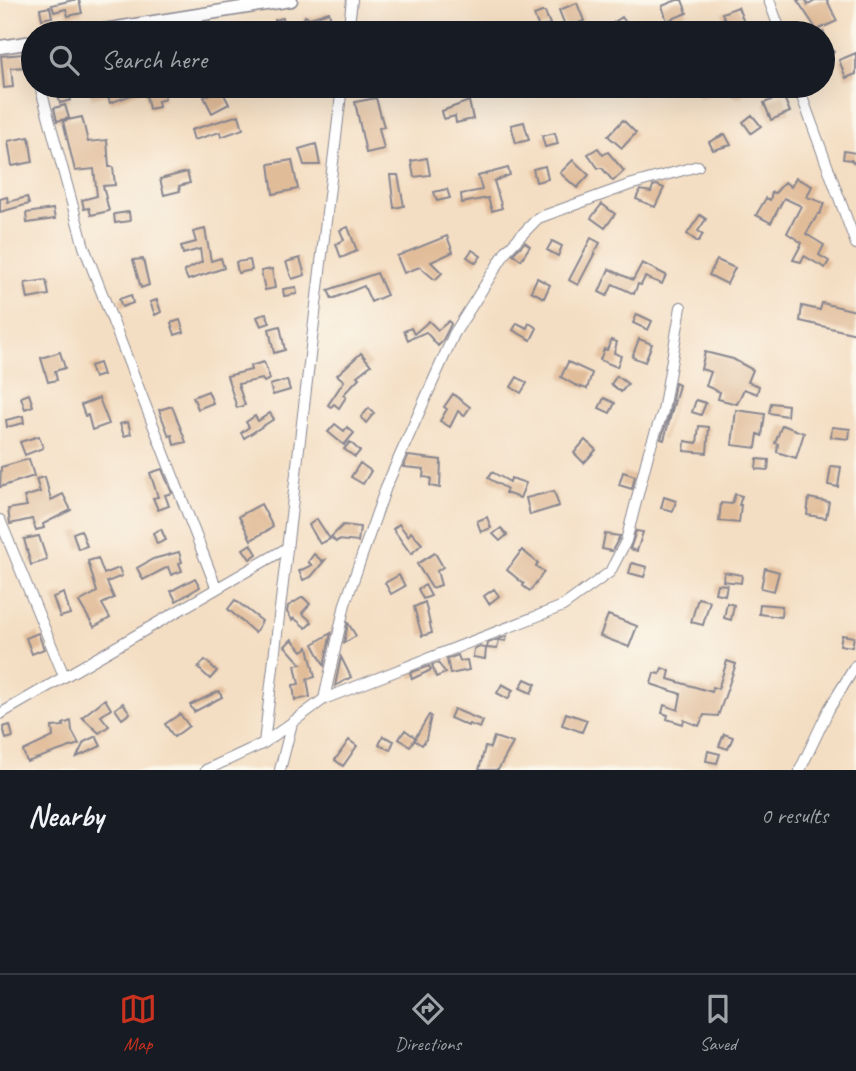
<!DOCTYPE html>
<style>
:root{--surface:#171b24;--page:#242831;--text:#f1f3f6;--muted:#9ea1a6;--line:#363941;--accent:#c8321e}
body{margin:0;font-family:Caveat,sans-serif;background:var(--page);color:var(--text)}
.list{margin:0;padding:0;list-style:none}
h2{display:flex;justify-content:space-between;align-items:center;height:91px;margin:0;padding:0 28px;font-size:30px}
h2 small{font-size:23px;font-weight:400;color:var(--muted)}
.icon{flex:none;width:38px;height:38px;fill:none;stroke:currentColor;stroke-width:2;stroke-linecap:round;stroke-linejoin:round}
.map{position:relative;flex:none;width:856px;height:770px;overflow:hidden}
.search{position:absolute;background:var(--surface);box-shadow:0 7px 28px #0002;left:21px;right:21px;top:21px;height:77px;display:flex;align-items:center;gap:18px;box-sizing:border-box;padding:0 24px;border-radius:38px;color:var(--muted);font-size:26px}
.sheet{height:203px;background:var(--surface)}
nav{display:flex;justify-content:space-around;align-items:center;box-sizing:border-box;height:98px;border-top:2px solid var(--line);background:var(--surface);font-size:19px;color:var(--muted)}
nav a{display:grid;justify-items:center;gap:4px}
nav .on{color:var(--accent)}
.map>svg:first-child{display:block}
</style>
<div class="map">
<svg width="856" height="770" viewBox="0 0 856 770">
<rect width="100%" height="100%" fill="#fbf7ec"/>
<filter id="ink" filterUnits="userSpaceOnUse"><feTurbulence type="fractalNoise" baseFrequency=".0143" numOctaves="2"/><feDisplacementMap in="SourceGraphic" scale="14" xChannelSelector="R" yChannelSelector="G"/><feConvolveMatrix kernelMatrix="1 2 1 2 8 2 1 2 1" color-interpolation-filters="sRGB"/></filter>
<filter id="wash" filterUnits="userSpaceOnUse"><feTurbulence type="fractalNoise" baseFrequency=".00686" numOctaves="4" result="noise"/><feDisplacementMap in="SourceGraphic" scale="28" xChannelSelector="R" yChannelSelector="G"/><feGaussianBlur stdDeviation="1.57" result="paint"/><feColorMatrix in="noise" values="0 0 0 0 0 0 0 0 0 0 0 0 0 0 0 0 0 1.4 0 .05"/><feComposite in="paint" operator="in"/></filter>
<g filter="url(#wash)">
<rect width="100%" height="100%" fill="#f4dec3"/>
<g id="blocks">
<!-- building -->
<path fill="#e1bc99" d="M 73,0 L 79,0 L 82,13 L 68,16 L 66,9 L 54,12 L 52,5 Z
M 677,0 L 682,0 L 687,13 L 667,21 L 662,6 Z
M 797,0 L 806,0 L 808,5 L 817,0 L 827,0 L 837,21 L 817,30 Z
M 577,3 L 584,21 L 579,23 L 584,33 L 568,33 L 559,10 Z
M 50,7 L 52,17 L 42,19 L 40,9 Z
M 738,7 L 748,33 L 740,33 L 736,25 L 715,33 L 687,33 L 684,29 L 691,22 L 698,30 L 725,20 L 722,13 Z
M 329,12 L 335,33 L 317,33 L 308,29 L 306,31 L 308,33 L 289,33 L 298,24 L 301,26 L 305,16 L 310,18 Z
M 542,12 L 545,12 L 550,24 L 539,28 L 534,15 Z
M 622,17 L 629,27 L 621,33 L 613,23 Z
M 283,18 L 286,29 L 278,31 L 275,20 Z
M 823,31 L 834,52 L 823,59 Z
M 856,53 L 856,74 L 846,78 L 839,60 Z
M 23,54 L 27,67 L 11,68 L 13,87 L 4,88 L 1,56 Z
M 56,86 L 66,86 L 71,100 L 60,103 Z
M 87,86 L 158,86 L 159,91 L 163,90 L 165,99 L 158,101 L 159,107 L 149,109 L 145,90 L 110,103 L 107,94 L 92,99 Z
M 695,86 L 741,86 L 743,96 L 735,98 L 732,88 L 698,98 Z
M 221,89 L 229,104 L 212,113 L 204,97 Z
M 783,95 L 790,112 L 771,120 L 764,103 Z
M 376,98 L 384,127 L 379,128 L 384,149 L 366,153 L 355,102 Z
M 469,101 L 473,119 L 456,123 L 455,116 L 444,119 L 442,111 Z
M 65,105 L 69,118 L 57,121 L 54,108 Z
M 239,115 L 243,129 L 221,137 L 220,132 L 194,140 L 191,130 Z
M 752,115 L 761,126 L 751,133 L 743,122 Z
M 82,117 L 88,142 L 107,140 L 109,167 L 113,167 L 115,185 L 103,186 L 109,211 L 91,215 L 89,208 L 84,209 L 82,200 L 97,196 L 94,169 L 75,171 L 63,121 Z
M 623,120 L 636,133 L 622,148 L 608,136 Z
M 524,122 L 529,140 L 516,143 L 511,125 Z
M 555,133 L 558,144 L 545,147 L 542,136 Z
M 725,134 L 731,145 L 713,150 L 709,142 Z
M 29,137 L 33,162 L 12,166 L 8,141 Z
M 316,144 L 320,165 L 304,165 L 299,149 Z
M 598,148 L 603,155 L 608,152 L 624,171 L 613,181 L 602,168 L 598,168 L 588,154 Z
M 844,151 L 856,153 L 856,165 L 851,160 L 843,159 Z
M 427,158 L 430,175 L 414,177 L 411,161 Z
M 292,160 L 298,189 L 273,194 L 269,164 Z
M 573,160 L 589,175 L 577,188 L 560,173 Z
M 545,166 L 548,179 L 536,182 L 533,169 Z
M 508,168 L 510,175 L 494,181 L 502,208 L 492,211 L 488,198 L 462,203 L 461,194 L 482,190 L 478,176 Z
M 187,172 L 190,183 L 179,186 L 180,191 L 164,195 L 160,179 Z
M 390,175 L 398,175 L 404,206 L 394,208 Z
M 796,178 L 812,186 L 807,197 L 824,203 L 820,214 L 818,214 L 806,234 L 824,245 L 819,255 L 829,261 L 825,268 L 804,256 L 801,262 L 793,260 L 802,243 L 787,233 L 801,206 L 784,198 L 771,223 L 756,215 L 766,198 L 770,200 L 772,192 L 775,193 L 785,182 L 791,187 Z
M 657,185 L 664,188 L 655,207 L 636,199 L 640,190 L 651,192 L 653,186 Z
M 447,189 L 450,198 L 437,201 L 434,192 Z
M 7,197 L 8,202 L 27,197 L 29,204 L 0,212 L 0,199 Z
M 602,204 L 615,214 L 605,228 L 591,218 Z
M 53,209 L 55,219 L 27,223 L 26,213 Z
M 129,212 L 130,221 L 115,223 L 114,214 Z
M 700,215 L 706,219 L 698,231 L 703,234 L 698,242 L 687,234 Z
M 348,227 L 357,251 L 341,258 L 336,244 L 344,240 L 340,230 Z
M 205,229 L 211,261 L 221,258 L 224,268 L 188,280 L 184,271 L 202,262 L 200,249 L 183,254 L 181,246 L 196,242 L 193,232 Z
M 447,236 L 453,252 L 431,262 L 442,273 L 435,280 L 420,267 L 404,273 L 397,256 Z
M 591,238 L 600,243 L 578,285 L 569,280 Z
M 552,241 L 562,246 L 558,256 L 547,250 Z
M 525,242 L 530,246 L 521,260 L 513,254 Z
M 472,250 L 481,256 L 476,263 L 467,257 Z
M 300,258 L 305,275 L 292,279 L 286,262 Z
M 143,259 L 149,285 L 141,288 L 133,260 Z
M 250,260 L 252,270 L 238,273 L 236,262 Z
M 717,260 L 735,268 L 727,284 L 709,275 Z
M 642,263 L 666,275 L 662,284 L 645,277 L 641,285 L 638,284 L 634,294 L 613,284 L 607,296 L 599,292 L 609,269 L 633,280 Z
M 272,269 L 275,288 L 265,290 L 261,271 Z
M 377,273 L 387,295 L 371,302 L 364,286 L 332,299 L 328,290 Z
M 537,278 L 550,285 L 544,298 L 531,291 Z
M 46,280 L 49,295 L 28,299 L 25,283 Z
M 296,287 L 297,294 L 284,296 L 283,289 Z
M 131,295 L 133,303 L 122,307 L 119,299 Z
M 157,300 L 161,312 L 155,315 L 150,302 Z
M 822,303 L 856,311 L 856,334 L 800,321 L 802,306 L 820,310 Z
M 266,313 L 270,323 L 261,326 L 257,317 Z
M 637,314 L 652,321 L 648,330 L 633,323 Z
M 180,320 L 184,332 L 175,335 L 171,323 Z
M 429,321 L 438,330 L 449,321 L 451,324 L 442,342 L 438,346 L 426,332 L 408,340 L 404,331 L 411,328 L 414,334 Z
M 517,323 L 527,328 L 529,323 L 537,328 L 531,340 L 513,330 Z
M 280,326 L 285,350 L 274,353 L 269,329 Z
M 639,339 L 652,344 L 645,362 L 632,357 Z
M 611,340 L 617,342 L 614,353 L 621,356 L 617,367 L 600,360 L 604,349 L 607,350 Z
M 60,352 L 65,368 L 55,371 L 57,380 L 48,382 L 41,358 Z
M 705,352 L 733,359 L 753,370 L 748,382 L 759,386 L 757,394 L 744,389 L 737,404 L 718,399 L 720,392 L 706,386 L 711,372 L 701,369 Z
M 361,353 L 371,365 L 357,376 L 359,378 L 343,395 L 346,397 L 339,408 L 334,404 L 331,407 L 328,405 L 344,381 L 337,375 Z
M 264,362 L 270,379 L 264,382 L 262,379 L 238,384 L 245,405 L 237,408 L 227,376 L 251,370 L 250,366 Z
M 568,362 L 592,373 L 587,389 L 575,385 L 561,377 Z
M 99,363 L 103,375 L 94,378 L 90,366 Z
M 617,376 L 628,384 L 621,392 L 611,384 Z
M 517,377 L 527,383 L 521,393 L 511,387 Z
M 287,380 L 290,390 L 273,395 L 270,385 Z
M 675,383 L 679,385 L 664,440 L 661,439 L 670,412 Z
M 208,391 L 213,403 L 198,409 L 193,397 Z
M 29,394 L 33,406 L 25,409 L 21,397 Z
M 453,394 L 470,407 L 464,416 L 458,411 L 450,427 L 440,421 L 447,409 L 444,407 Z
M 99,398 L 109,424 L 92,430 L 88,415 L 85,416 L 81,405 Z
M 604,398 L 615,403 L 610,413 L 599,408 Z
M 696,400 L 706,403 L 701,415 L 692,412 Z
M 771,403 L 788,405 L 787,416 L 769,413 Z
M 172,406 L 186,442 L 174,445 L 172,435 L 169,436 L 159,410 Z
M 369,408 L 374,413 L 366,423 L 361,417 Z
M 736,410 L 765,414 L 762,436 L 758,434 L 756,448 L 732,445 Z
M 270,413 L 274,419 L 244,438 L 241,433 L 249,427 L 246,422 L 255,416 L 258,421 Z
M 23,416 L 24,423 L 7,427 L 6,420 Z
M 128,422 L 131,434 L 124,436 L 120,424 Z
M 335,424 L 344,431 L 347,427 L 354,433 L 344,445 L 328,432 Z
M 782,425 L 804,433 L 796,458 L 777,452 L 778,444 L 775,443 Z
M 699,426 L 709,427 L 707,453 L 684,451 L 685,441 L 697,443 Z
M 832,427 L 850,429 L 849,439 L 831,437 Z
M 39,436 L 43,448 L 25,455 L 20,442 Z
M 585,440 L 596,450 L 584,463 L 574,453 Z
M 350,442 L 360,451 L 355,457 L 344,449 Z
M 408,456 L 441,460 L 440,488 L 430,486 L 431,478 L 423,477 L 424,469 L 403,467 Z
M 29,459 L 34,476 L 0,487 L 1,467 Z
M 757,459 L 769,460 L 768,470 L 756,469 Z
M 360,463 L 371,471 L 363,484 L 351,477 Z
M 831,466 L 841,467 L 838,487 L 828,485 Z
M 162,469 L 172,493 L 165,495 L 169,506 L 158,510 L 153,498 L 158,497 L 150,473 Z
M 492,472 L 510,482 L 511,478 L 526,483 L 520,498 L 505,493 L 507,489 L 488,478 Z
M 623,472 L 635,476 L 632,489 L 619,485 Z
M 45,477 L 51,500 L 63,494 L 71,510 L 43,524 L 44,528 L 36,530 L 32,519 L 10,524 L 8,509 L 27,506 L 24,497 L 40,492 L 36,479 Z
M 554,491 L 559,506 L 530,515 L 526,498 Z
M 735,494 L 742,496 L 739,505 L 741,505 L 739,523 L 719,521 L 721,503 L 732,504 Z
M 664,497 L 676,501 L 673,511 L 661,508 Z
M 809,498 L 829,502 L 826,518 L 807,515 Z
M 261,504 L 273,527 L 251,540 L 239,516 Z
M 487,517 L 491,528 L 481,532 L 477,521 Z
M 317,519 L 330,539 L 320,544 L 309,525 Z
M 399,524 L 408,536 L 411,532 L 422,544 L 411,554 L 393,529 Z
M 343,525 L 360,527 L 358,542 L 338,540 L 336,542 L 331,537 Z
M 501,528 L 507,535 L 500,541 L 493,534 Z
M 161,529 L 166,540 L 157,544 L 153,533 Z
M 81,530 L 87,546 L 78,549 L 73,533 Z
M 636,531 L 643,532 L 637,551 L 630,549 Z
M 605,534 L 620,536 L 612,551 L 602,549 Z
M 39,536 L 47,560 L 31,565 L 24,539 Z
M 251,544 L 257,554 L 250,559 L 243,549 Z
M 522,550 L 538,563 L 536,566 L 544,572 L 530,591 L 523,586 L 524,584 L 507,570 Z
M 179,552 L 182,562 L 179,563 L 182,571 L 171,575 L 168,567 L 143,580 L 137,568 L 153,559 Z
M 435,553 L 443,567 L 437,571 L 441,585 L 432,588 L 417,564 Z
M 314,554 L 322,561 L 325,560 L 311,577 L 303,580 L 299,571 L 312,565 L 308,562 Z
M 98,558 L 104,574 L 119,568 L 122,576 L 107,582 L 114,598 L 102,604 L 110,618 L 94,627 L 79,602 L 97,592 L 88,561 Z
M 632,563 L 647,567 L 644,577 L 629,573 Z
M 765,568 L 779,572 L 774,591 L 761,588 Z
M 724,572 L 742,575 L 741,583 L 723,581 Z
M 399,575 L 405,586 L 391,594 L 385,583 Z
M 195,578 L 200,587 L 176,601 L 171,591 Z
M 717,584 L 727,585 L 725,595 L 715,593 Z
M 425,585 L 431,596 L 423,599 L 418,589 Z
M 494,589 L 499,596 L 489,604 L 484,596 Z
M 64,593 L 70,614 L 60,617 L 53,597 Z
M 303,597 L 310,604 L 302,613 L 312,622 L 306,628 L 294,618 L 292,620 L 287,612 L 288,606 Z
M 698,598 L 710,601 L 703,625 L 691,622 Z
M 235,600 L 262,621 L 255,633 L 228,609 Z
M 425,602 L 432,633 L 422,636 L 414,607 Z
M 727,603 L 734,605 L 731,620 L 724,618 Z
M 760,604 L 782,606 L 781,617 L 759,614 Z
M 608,615 L 637,626 L 629,647 L 600,636 Z
M 348,623 L 356,636 L 344,643 Z
M 38,633 L 44,649 L 32,654 L 26,638 Z
M 331,633 L 324,665 L 313,644 Z
M 842,635 L 854,637 L 852,647 L 840,645 Z
M 507,636 L 506,641 L 499,640 L 497,649 L 487,648 L 488,643 Z
M 292,639 L 302,651 L 308,647 L 315,677 L 307,679 L 310,697 L 295,700 L 293,685 L 299,684 L 295,665 L 301,664 L 285,646 Z
M 478,647 L 486,648 L 485,659 L 473,657 L 474,649 Z
M 458,655 L 460,661 L 467,660 L 469,670 L 450,674 L 447,659 Z
M 341,657 L 351,677 L 335,686 Z
M 205,660 L 217,671 L 210,679 L 198,668 Z
M 727,661 L 736,664 L 718,716 L 704,715 L 699,726 L 684,720 L 683,724 L 667,719 L 668,715 L 662,713 L 664,705 L 678,710 L 681,694 L 651,684 L 654,673 L 660,674 L 662,668 L 670,671 L 668,679 L 712,692 L 713,687 L 718,689 Z
M 438,663 L 446,673 L 436,677 L 432,665 Z
M 429,666 L 431,670 L 412,679 L 410,673 Z
M 525,679 L 536,684 L 531,693 L 520,688 Z
M 502,684 L 513,690 L 508,699 L 497,693 Z
M 219,691 L 222,697 L 194,712 L 190,705 Z
M 105,699 L 111,709 L 101,716 L 109,726 L 99,733 L 82,717 Z
M 123,703 L 130,713 L 122,719 L 115,709 Z
M 454,709 L 483,721 L 480,728 L 469,724 L 468,726 L 450,718 Z
M 566,713 L 587,720 L 582,732 L 562,725 Z
M 180,714 L 189,726 L 174,737 L 165,724 Z
M 429,715 L 431,716 L 426,739 L 422,745 L 414,740 Z
M 71,721 L 72,731 L 79,744 L 27,762 L 23,751 L 53,737 L 52,727 L 64,726 L 63,724 Z
M 10,725 L 13,737 L 6,739 L 3,727 Z
M 405,730 L 416,738 L 410,746 L 399,739 Z
M 724,734 L 733,737 L 728,749 L 719,746 Z
M 96,736 L 101,746 L 77,757 L 84,742 Z
M 383,736 L 394,741 L 390,750 L 379,745 Z
M 494,737 L 513,743 L 498,770 L 479,770 L 485,747 L 490,748 Z
M 349,740 L 357,746 L 343,766 L 335,760 Z
M 708,751 L 720,754 L 717,763 L 706,761 Z"/>
</g>
</g>
<g filter="url(#ink)">
<use href="#blocks" fill-opacity="0" stroke="#888690" stroke-width="2"/>
<g fill="none" stroke-linecap="round" stroke-linejoin="round">
<defs>
<path id="minor" d="M 769,0 L 781,33
M 348,33 L 352,0
M 28,42 L 33,62
M 40,86 L 84,247 L 216,587
M 798,86 L 856,244
M 0,520 L 64,676
M 324,699 L 345,604 L 386,487 L 454,334 L 507,250 L 538,218 L 629,185 L 698,166
M 0,714 L 287,548
M 264,743 L 342,86
M 206,770 L 264,743 L 324,699 L 563,606 L 610,572 L 626,541 L 649,451 L 663,411 L 681,307
M 280,770 L 292,723
M 800,770 L 829,709 L 856,665"/>
<path id="tertiary" d="M 85,33 L 291,0
M 0,47 L 33,42"/>
</defs>
<!-- minor casing -->
<use href="#minor" stroke="#888690" stroke-width="12"/>
<!-- tertiary casing -->
<use href="#tertiary" stroke="#888690" stroke-width="15"/>
<!-- minor -->
<use href="#minor" stroke="#fff" stroke-width="10"/>
<!-- tertiary -->
<use href="#tertiary" stroke="#fff" stroke-width="12"/>
</g>
</g>
</svg>
<div class="search"><svg class="icon" aria-label="search" viewBox="0 0 24 24"><circle cx="10" cy="10" r="6"/><path d="M15 15l6 6"/></svg>Search here</div>
</div>
<section class="sheet">
<h2>Nearby<small>0 results</small></h2>
<ul class="list">
</ul>
</section>
<nav>
<a class="on"><svg class="icon" aria-label="map" viewBox="0 0 24 24"><path d="M3 6l6-2 6 2 6-2v14l-6 2-6-2-6 2zM9 4v14M15 6v14"/></svg>Map</a>
<a><svg class="icon" aria-label="directions" viewBox="0 0 24 24"><path d="M12 3l9 9-9 9-9-9zM9 14v-3h6M13 9l2 2-2 2"/></svg>Directions</a>
<a><svg class="icon" aria-label="saved" viewBox="0 0 24 24"><path d="M7 4h10v16l-5-4-5 4z"/></svg>Saved</a>
</nav>
